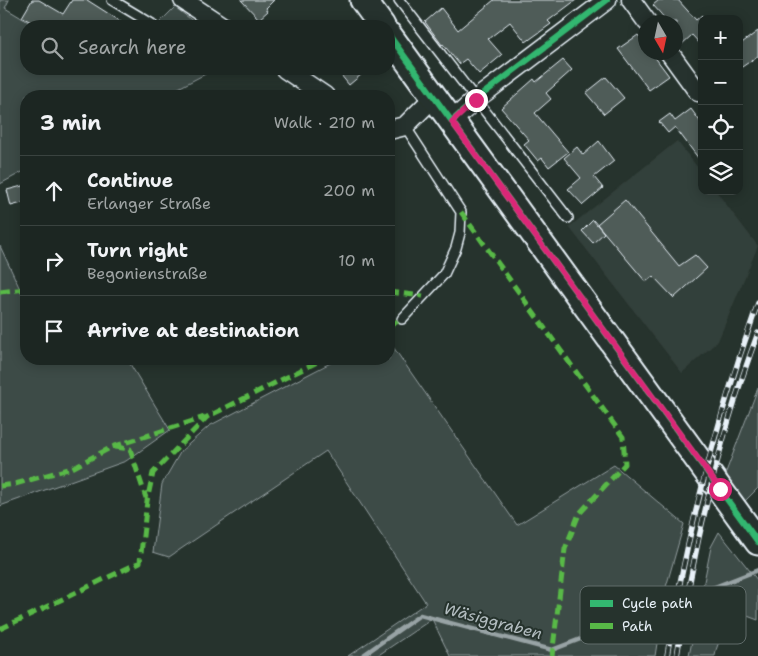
<!DOCTYPE html>
<meta charset="utf-8">
<style>
:root{--surface:#1c2622;--page:#252e2a;--text:#f1f3f6;--muted:#a0a5a5;--line:#3a4340}
body{margin:0;font-family:"Shantell Sans",sans-serif;background:var(--page);color:var(--text)}
.controls{position:absolute;right:15px;top:15px;display:grid;overflow:hidden;border-radius:10px;box-shadow:0 2px 12px #0003}
.controls button{width:45px;height:45px;display:grid;place-items:center;padding:0;border:0;border-bottom:1px solid var(--line);background:var(--surface);color:var(--text);font:25px sans-serif}
.compass{position:absolute;left:638px;top:15px;width:45px;height:45px;border-radius:50%;background:var(--surface);box-shadow:0 2px 12px #0003;rotate:171deg}
.stop{position:absolute;width:15px;height:15px;margin:-11px;border:4px solid #db2777;border-radius:50%;background:#fff}
.stop.end{background:#db2777;border-color:#fff;box-shadow:0 1px 5px #0008}
.list{margin:0;padding:0;list-style:none}
h2{display:flex;justify-content:space-between;align-items:center;height:65px;margin:0;padding:0 20px;font-size:21px}
h2 small{font-size:16px;font-weight:400;color:var(--muted)}
.list li{display:grid;grid-template-columns:32px 1fr auto;gap:15px;align-items:center;box-sizing:border-box;height:70px;padding:0 20px;border-top:1px solid var(--line)}
.list b{display:block;font-size:19px;white-space:nowrap}
.list p{margin:0;font-size:16px;white-space:nowrap;color:var(--muted)}
.list em{font-size:16px;font-style:normal;color:var(--muted)}
.icon{flex:none;width:28px;height:28px;fill:none;stroke:currentColor;stroke-width:2;stroke-linecap:round;stroke-linejoin:round}
.map{position:relative;flex:none;width:758px;height:656px;overflow:hidden}
.search{position:absolute;background:var(--surface);box-shadow:0 2px 12px #0003;left:20px;top:20px;width:375px;height:55px;display:flex;align-items:center;gap:12px;box-sizing:border-box;padding:0 18px;border-radius:20px;color:var(--muted);font-size:19px}
.panel{position:absolute;background:var(--surface);box-shadow:0 2px 12px #0003;left:20px;top:90px;width:375px;height:275px;border-radius:20px}
.map>svg:first-child{display:block}
</style>
<div class="map">
<svg width="758" height="656" viewBox="0 0 758 656">
<rect width="100%" height="100%" fill="#26332d"/>
<filter id="ink" filterUnits="userSpaceOnUse"><feTurbulence type="fractalNoise" baseFrequency=".02" numOctaves="2"/><feDisplacementMap in="SourceGraphic" scale="10" xChannelSelector="R" yChannelSelector="G"/><feConvolveMatrix kernelMatrix="1 2 1 2 8 2 1 2 1" color-interpolation-filters="sRGB"/></filter>
<g filter="url(#ink)">
<!-- built -->
<path fill="#333f3a" d="M 677,141 L 702,173 L 702,191 L 716,191 L 758,246 L 718,341 L 682,373 L 569,227 Z"/>
<!-- green -->
<path fill="#3e4b47" stroke="#939ea0" d="M 0,0 L 9,0 L 5,8 L 35,26 L 26,26 L 26,69 L 105,69 L 109,71 L 111,69 L 215,69 L 163,96 L 26,96 L 26,170 L 0,184 Z
M 175,7 L 199,26 L 156,26 Z
M 0,246 L 26,302 L 26,359 L 127,359 L 170,430 L 126,461 L 0,506 Z
M 389,341 L 517,525 L 614,465 L 684,524 L 666,587 L 655,656 L 450,656 L 432,619 L 377,656 L 348,656 L 426,603 L 326,451 L 169,557 L 153,552 L 162,484 L 181,451 L 209,426 L 338,359 L 389,359 Z
M 758,388 L 758,488 L 745,501 L 730,485 L 726,472 Z
M 719,532 L 758,581 L 758,620 L 742,614 C 729,627 717,638 715,656 L 689,656 L 711,547 Z"/>
<g fill="none" stroke-linecap="round" stroke-linejoin="round">
<!-- stream -->
<path stroke="#98a3a5" stroke-width="4.5" d="M 707,590 L 758,570
M 362,656 L 420,615 L 552,650 L 653,611"/>
</g>
<!-- building -->
<path fill="#505c59" stroke="#e8f1f8" d="M 32,0 L 39,0 L 63,14 L 72,0 L 87,0 L 128,26 L 38,26 L 22,17 Z
M 241,0 L 274,0 L 266,8 L 268,11 L 259,19 Z
M 494,0 L 576,0 L 548,21 L 551,24 L 526,42 L 510,22 L 488,39 L 502,55 L 479,74 L 466,59 L 459,64 L 443,44 L 442,45 L 425,22 L 441,8 L 458,30 Z
M 659,0 L 678,0 L 696,20 L 702,15 L 702,46 L 692,35 L 681,45 L 676,38 L 676,22 L 668,22 L 653,5 Z
M 758,31 L 758,56 L 739,69 L 739,45 Z
M 638,35 L 646,45 L 646,52 L 651,52 L 669,76 L 649,90 L 618,49 Z
M 563,60 L 572,70 L 546,93 L 551,99 L 535,113 L 568,152 L 549,167 L 542,158 L 538,161 L 524,144 L 529,140 L 501,108 L 534,79 L 536,82 Z
M 336,69 L 368,69 L 349,85 Z
M 606,77 L 624,98 L 604,114 L 586,93 Z
M 691,109 L 702,124 L 702,163 L 675,127 L 668,133 L 659,122 L 670,114 L 675,121 Z
M 599,141 L 614,161 L 594,177 L 603,188 L 583,205 L 568,189 L 581,178 L 564,158 L 577,147 L 583,155 Z
M 26,185 L 26,202 L 11,206 L 7,190 Z
M 625,200 L 679,266 L 695,255 L 707,268 L 674,298 L 653,276 L 646,282 L 597,224 Z
M 593,220 L 604,233 L 593,243 L 582,231 Z"/>
<g fill="none" stroke-linecap="round" stroke-linejoin="round">
<defs>
<path id="service" d="M 112,0 L 152,24
M 399,0 L 568,218
M 402,319 L 444,274 L 456,248 L 460,233 L 461,212 L 405,126"/>
<path id="minor" d="M 183,0 L 222,26
M 631,0 L 647,22
M 669,52 L 698,92
M 285,69 L 325,96
M 452,121 L 475,100 L 607,0
M 389,130 L 405,126 L 434,97"/>
<path id="secondary" d="M 363,0 L 382,26
M 389,35 L 758,542"/>
</defs>
<!-- service casing -->
<use href="#service" stroke="#e8f1f8" stroke-width="12"/>
<!-- minor casing -->
<use href="#minor" stroke="#e8f1f8" stroke-width="21"/>
<!-- secondary casing -->
<use href="#secondary" stroke="#e8f1f8" stroke-width="29"/>
<!-- service -->
<use href="#service" stroke="#26332d" stroke-width="9"/>
<!-- minor -->
<use href="#minor" stroke="#26332d" stroke-width="18"/>
<!-- secondary -->
<use href="#secondary" stroke="#26332d" stroke-width="25"/>
<defs>
<path id="rail" d="M 667,656 C 686,535 717,418 758,303
M 677,656 C 694,547 719,437 758,333"/>
</defs>
<!-- rail casing -->
<use href="#rail" stroke="#e8f1f8" stroke-width="5.5"/>
<!-- rail -->
<use href="#rail" stroke="#26332d" stroke-width="4" stroke-dasharray="11" stroke-linecap="butt"/>
<!-- quiet -->
<path stroke="#58b947" stroke-width="5" stroke-dasharray="10 5" stroke-linecap="butt" d="M 461,212 L 623,437 L 625,464 L 579,514 L 565,549 L 552,656
M 0,292 L 26,289
M 389,292 L 423,296
M 389,326 L 402,319
M 115,447 L 130,449 L 146,498
M 0,486 L 15,484 L 72,468 L 112,447 L 205,417
M 0,629 L 140,562 L 147,501 L 153,473 L 207,417 L 323,359"/>
<defs>
<path id="cycleway" d="M 389,35 L 758,542
M 452,121 L 475,100 L 607,0"/>
</defs>
<!-- cycleway casing -->
<use href="#cycleway" stroke="#26332d" stroke-width="9"/>
<!-- cycleway -->
<use href="#cycleway" stroke="#33b770" stroke-width="6"/>
</g>
</g>
<g fill="none" stroke-linecap="round" stroke-linejoin="round" filter="url(#ink)">
<!-- route -->
<path stroke="#db2777" stroke-width="6" d="M 476,100 L 452,122 L 720,489"/>
</g>
<g text-anchor="middle" dominant-baseline="central" stroke-width="4" stroke-linejoin="round" paint-order="stroke">
<!-- water labels -->
<g font-size="16" font-style="italic" fill="#b3bdc0" stroke="#26332d">
<text transform="translate(493 621) rotate(15)">Wäsiggraben</text>
</g>
</g>
<!-- legend -->
<rect x="580" y="586" width="166" height="58" rx="8" fill="#26332d" stroke="#606c6a" stroke-width="1"/>
<rect x="590" y="600" width="23" height="7" fill="#33b770"/>
<rect x="590" y="623" width="23" height="6" fill="#58b947"/>
<g font-size="14" fill="#e8f1f8">
<text x="622" y="608">Cycle path</text>
<text x="622" y="631">Path</text>
</g>
</svg>
<div class="controls">
<button>+</button>
<button>−</button>
<button><svg class="icon" aria-label="locate" viewBox="0 0 24 24"><circle cx="12" cy="12" r="6"/><path d="M12 2v4M12 18v4M2 12h4M18 12h4"/></svg></button>
<button><svg class="icon" aria-label="layers" viewBox="0 0 24 24"><path d="M12 4l9 5-9 5-9-5zM3 14l9 5 9-5"/></svg></button>
</div>
<svg class="compass" viewBox="-18 -18 36 36"><path d="M0-13l5 13h-10z" fill="#e53935"/><path d="M0 13l5-13h-10z" fill="#a0a5a5"/></svg>
<div class="stop" style="left:720px;top:489px"></div>
<div class="stop end" style="left:476px;top:100px"></div>
<div class="search"><svg class="icon" aria-label="search" viewBox="0 0 24 24"><circle cx="10" cy="10" r="6"/><path d="M15 15l6 6"/></svg>Search here</div>
<section class="panel">
<h2>3 min<small>Walk · 210 m</small></h2>
<ul class="list">
<li><svg class="icon" aria-label="ahead" viewBox="0 0 24 24"><path d="M12 20V5M6 11l6-6 6 6"/></svg><div><b>Continue</b><p>Erlanger Straße</p></div><em>200 m</em></li>
<li><svg class="icon" aria-label="right" viewBox="0 0 24 24"><path d="M7 20v-9h11M14 6l5 5-5 5"/></svg><div><b>Turn right</b><p>Begonienstraße</p></div><em>10 m</em></li>
<li><svg class="icon" aria-label="arrive" viewBox="0 0 24 24"><path d="M6 21V4h12l-3 4 3 4H6"/></svg><div><b>Arrive at destination</b></div></li>
</ul>
</section>
</div>
